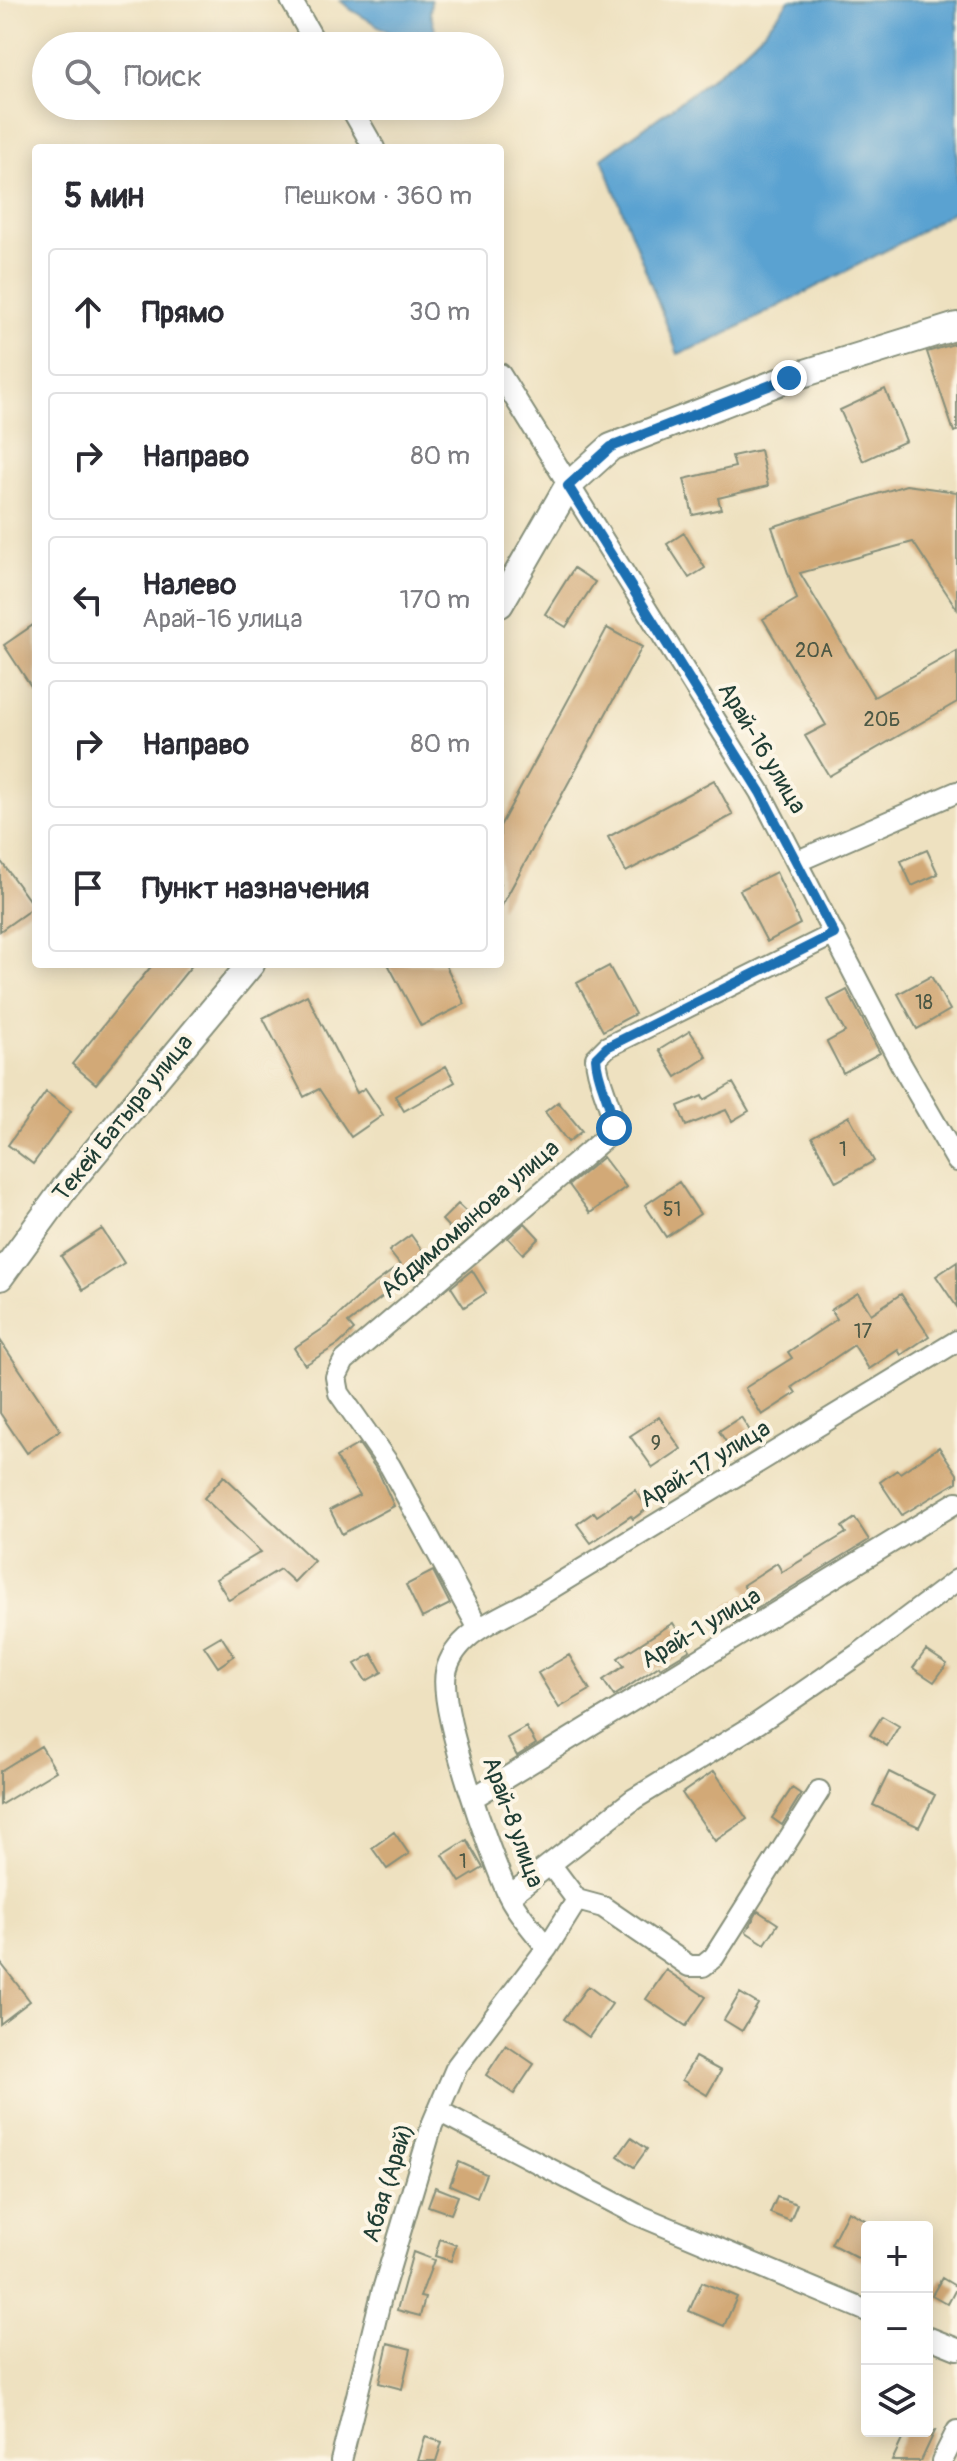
<!DOCTYPE html>
<html lang="ru">
<meta charset="utf-8">
<style>
:root{--surface:#fff;--page:#f7f7f7;--text:#2b2b33;--muted:#7c7c81;--line:#e1e1e2}
body{margin:0;font-family:Pangolin,sans-serif;background:var(--page);color:var(--text)}
.controls{position:absolute;right:24px;bottom:24px;display:grid;overflow:hidden;border-radius:8px;box-shadow:0 4px 20px #0003}
.controls button{width:72px;height:72px;display:grid;place-items:center;padding:0;border:0;border-bottom:2px solid var(--line);background:var(--surface);color:var(--text);font:40px sans-serif}
.stop{position:absolute;width:24px;height:24px;margin:-18px;border:6px solid #1f6fb2;border-radius:50%;background:#fff}
.stop.end{background:#1f6fb2;border-color:#fff;box-shadow:0 2px 8px #0008}
.list{margin:0;padding:0;list-style:none}
h2{display:flex;justify-content:space-between;align-items:center;height:104px;margin:0;padding:0 32px;font-size:34px}
h2 small{font-size:26px;font-weight:400;color:var(--muted)}
.list li{display:grid;grid-template-columns:52px 1fr auto;gap:24px;align-items:center;box-sizing:border-box;height:128px;margin:0 16px 16px;padding:0 16px;border:2px solid var(--line);border-radius:8px}
.list b{display:block;font-size:30px;white-space:nowrap}
.list p{margin:0;font-size:26px;white-space:nowrap;color:var(--muted)}
.list em{font-size:26px;font-style:normal;color:var(--muted)}
.icon{flex:none;width:44px;height:44px;fill:none;stroke:currentColor;stroke-width:2;stroke-linecap:round;stroke-linejoin:round}
.map{position:relative;flex:none;width:957px;height:2461px;overflow:hidden}
.search{position:absolute;background:var(--surface);box-shadow:0 4px 20px #0003;left:32px;top:32px;width:472px;height:88px;display:flex;align-items:center;gap:20px;box-sizing:border-box;padding:0 28px;border-radius:44px;color:var(--muted);font-size:30px}
.panel{position:absolute;background:var(--surface);box-shadow:0 4px 20px #0003;left:32px;top:144px;width:472px;height:824px;border-radius:8px}
.map>svg:first-child{display:block}
</style>
<div class="map">
<svg width="957" height="2461" viewBox="0 0 957 2461">
<rect width="100%" height="100%" fill="#fcf5e5"/>
<filter id="ink" filterUnits="userSpaceOnUse"><feTurbulence type="fractalNoise" baseFrequency=".0125" numOctaves="2"/><feDisplacementMap in="SourceGraphic" scale="16" xChannelSelector="R" yChannelSelector="G"/><feConvolveMatrix kernelMatrix="1 2 1 2 8 2 1 2 1" color-interpolation-filters="sRGB"/></filter>
<filter id="wash" filterUnits="userSpaceOnUse"><feTurbulence type="fractalNoise" baseFrequency=".006" numOctaves="4" result="noise"/><feDisplacementMap in="SourceGraphic" scale="32" xChannelSelector="R" yChannelSelector="G"/><feGaussianBlur stdDeviation="1.8" result="paint"/><feColorMatrix in="noise" values="0 0 0 0 0 0 0 0 0 0 0 0 0 0 0 0 0 1.4 0 .05"/><feComposite in="paint" operator="in"/></filter>
<g filter="url(#wash)">
<rect width="100%" height="100%" fill="#eee1c0"/>
<!-- water -->
<path fill="#5aa2d1" stroke="#3c7082" stroke-width="2" d="M 340,0 L 431,0 L 430,13 L 440,46 L 405,46 L 402,40 L 350,9 Z
M 789,0 L 957,0 L 957,209 L 906,240 L 712,341 L 678,354 L 602,158 C 661,114 748,60 789,0 Z"/>
<g id="blocks">
<!-- building -->
<path fill="#d2a977" d="M 957,343 L 957,431 L 954,432 L 927,352 Z
M 885,389 L 906,441 L 863,461 L 840,410 Z
M 760,450 L 768,486 L 718,498 L 721,509 L 693,515 L 684,479 L 735,467 L 732,456 Z
M 906,485 L 957,492 L 957,609 L 913,542 L 800,573 L 874,697 L 957,651 L 957,702 L 829,776 L 805,736 L 826,725 L 763,619 L 797,599 L 772,527 Z
M 684,533 L 705,568 L 689,578 L 667,544 Z
M 574,568 L 595,582 L 566,627 L 545,614 Z
M 36,623 L 36,694 L 4,645 Z
M 607,628 L 642,647 L 500,909 L 500,826 Z
M 714,780 L 733,815 L 626,872 L 608,837 Z
M 927,850 L 938,874 L 912,886 L 901,861 Z
M 0,860 L 34,907 L 0,931 Z
M 776,872 L 800,924 L 767,942 L 740,890 Z
M 153,964 L 193,964 L 96,1084 L 72,1064 Z
M 388,964 L 445,964 L 465,1004 L 421,1026 Z
M 609,966 L 635,1014 L 603,1031 L 577,983 Z
M 931,976 L 950,1010 L 917,1029 L 898,994 Z
M 847,990 L 880,1053 L 843,1073 L 827,1042 L 845,1032 L 828,1000 Z
M 307,995 L 357,1093 L 365,1088 L 383,1115 L 351,1137 L 319,1089 L 304,1097 L 263,1018 Z
M 690,1031 L 707,1057 L 676,1077 L 659,1050 Z
M 446,1066 L 455,1082 L 404,1111 L 395,1096 Z
M 733,1083 L 749,1111 L 732,1121 L 726,1110 L 686,1126 L 678,1106 L 702,1096 L 704,1100 Z
M 46,1092 L 71,1111 L 33,1164 L 8,1145 Z
M 558,1102 L 582,1131 L 568,1142 L 545,1112 Z
M 849,1116 L 874,1161 L 836,1182 L 812,1137 Z
M 603,1157 L 626,1187 L 590,1213 L 569,1185 Z
M 679,1182 L 700,1214 L 666,1237 L 645,1205 Z
M 458,1204 L 475,1220 L 458,1237 L 442,1220 Z
M 525,1223 L 539,1238 L 523,1254 L 508,1238 Z
M 102,1229 L 124,1263 L 83,1290 L 61,1256 Z
M 411,1235 L 430,1261 L 348,1323 L 354,1330 L 339,1344 L 305,1365 L 294,1348 L 327,1326 L 367,1289 L 400,1265 L 389,1251 Z
M 957,1262 L 957,1307 L 936,1276 Z
M 472,1270 L 486,1293 L 464,1307 L 451,1287 Z
M 858,1293 L 871,1314 L 901,1294 L 929,1336 L 901,1355 L 898,1350 L 869,1369 L 854,1345 L 792,1387 L 796,1393 L 762,1415 L 745,1388 L 792,1358 L 788,1352 L 837,1319 L 831,1310 Z
M 0,1340 L 60,1430 L 27,1453 L 0,1413 Z
M 659,1417 L 681,1449 L 653,1468 L 630,1436 Z
M 741,1417 L 754,1437 L 732,1451 L 719,1431 Z
M 359,1444 L 379,1473 L 394,1506 L 342,1534 L 330,1510 L 359,1495 L 336,1457 Z
M 939,1447 L 957,1474 L 957,1482 L 902,1515 L 880,1482 L 897,1470 L 900,1473 Z
M 224,1476 L 314,1561 L 294,1582 L 280,1569 L 229,1600 L 216,1579 L 261,1552 L 204,1498 Z
M 635,1490 L 648,1508 L 633,1519 L 631,1516 L 591,1543 L 577,1524 L 594,1512 L 597,1516 Z
M 855,1518 L 869,1540 L 734,1623 L 725,1607 L 748,1593 L 743,1585 L 777,1563 L 782,1572 L 846,1533 L 842,1527 Z
M 433,1571 L 450,1604 L 422,1618 L 406,1585 Z
M 673,1623 L 690,1650 L 660,1668 L 659,1666 L 614,1696 L 603,1680 L 624,1666 L 618,1658 Z
M 221,1636 L 234,1656 L 218,1667 L 204,1646 Z
M 926,1650 L 947,1664 L 934,1682 L 913,1668 Z
M 372,1654 L 382,1672 L 366,1681 L 355,1664 Z
M 569,1655 L 590,1690 L 559,1708 L 538,1673 Z
M 882,1716 L 899,1726 L 887,1746 L 870,1735 Z
M 526,1727 L 536,1744 L 517,1756 L 507,1738 Z
M 41,1746 L 56,1771 L 0,1805 L 0,1771 Z
M 714,1771 L 747,1819 L 715,1841 L 682,1793 Z
M 889,1772 L 935,1795 L 919,1827 L 873,1805 Z
M 792,1788 L 801,1794 L 782,1825 L 772,1818 Z
M 394,1832 L 409,1854 L 387,1869 L 372,1848 Z
M 467,1840 L 483,1868 L 460,1882 L 443,1855 Z
M 758,1911 L 778,1924 L 765,1944 L 746,1932 Z
M 0,1962 L 30,2001 L 0,2024 Z
M 666,1970 L 706,1997 L 686,2026 L 646,1999 Z
M 588,1986 L 612,2004 L 589,2037 L 564,2019 Z
M 740,1993 L 758,2004 L 742,2031 L 724,2020 Z
M 506,2045 L 534,2064 L 514,2094 L 486,2075 Z
M 695,2057 L 721,2071 L 707,2095 L 682,2080 Z
M 631,2138 L 647,2149 L 634,2167 L 618,2156 Z
M 459,2162 L 486,2174 L 477,2197 L 450,2185 Z
M 435,2187 L 458,2196 L 451,2214 L 428,2206 Z
M 777,2197 L 797,2204 L 790,2221 L 770,2213 Z
M 848,2211 L 867,2221 L 867,2263 L 831,2244 Z
M 440,2239 L 456,2245 L 451,2261 L 435,2256 Z
M 413,2252 L 434,2260 L 420,2297 L 425,2298 L 420,2316 L 397,2310 Z
M 942,2278 L 957,2287 L 948,2304 L 932,2295 Z
M 702,2282 L 737,2297 L 724,2326 L 689,2311 Z
M 388,2343 L 411,2349 L 402,2389 L 379,2383 Z
M 906,2431 L 935,2431 L 921,2461 L 892,2461 Z
M 425,2437 L 442,2442 L 436,2461 L 418,2461 Z"/>
</g>
</g>
<g filter="url(#ink)">
<use href="#blocks" fill-opacity="0" stroke="#868f7a" stroke-width="2"/>
<g fill="none" stroke-linecap="round" stroke-linejoin="round">
<defs>
<path id="minor" d="M 291,0 L 317,46
M 350,106 L 374,148
M 500,374 L 760,792 L 902,1066 L 957,1161
M 798,861 L 957,792
M 479,1629 L 390,1466 L 339,1393 L 336,1377 L 344,1361 L 606,1137 L 614,1128 C 612,1103 597,1082 596,1058 L 607,1047 L 834,934
M 473,1798 L 957,1502
M 550,1864 L 577,1900
M 509,1896 L 634,1799 L 758,1723 L 860,1653 L 957,1580
M 577,1900 L 603,1907 L 689,1966 L 703,1966 L 714,1957 L 819,1791
M 547,1948 C 534,1931 517,1913 508,1894 C 490,1854 438,1711 446,1672 C 454,1635 497,1619 527,1603 L 957,1341
M 439,2109 L 448,2116 L 636,2214 L 867,2311
M 927,2337 L 957,2349
M 341,2461 L 382,2293 L 432,2125 L 457,2066 L 547,1948 L 577,1900
M 942,2461 L 957,2431"/>
<path id="tertiary" d="M 500,604 L 568,486 L 611,447 L 789,378 L 957,326
M 0,1277 L 65,1188 L 251,964"/>
</defs>
<!-- minor casing -->
<use href="#minor" stroke="#868f7a" stroke-width="24"/>
<!-- tertiary casing -->
<use href="#tertiary" stroke="#868f7a" stroke-width="30"/>
<!-- minor -->
<use href="#minor" stroke="#fff" stroke-width="20"/>
<!-- tertiary -->
<use href="#tertiary" stroke="#fff" stroke-width="26"/>
</g>
</g>
<g fill="none" stroke-linecap="round" stroke-linejoin="round" filter="url(#ink)">
<!-- route -->
<path stroke="#1f6fb2" stroke-width="10" d="M 614,1128 C 612,1103 597,1082 596,1058 L 607,1047 L 834,934 L 760,792 L 568,486 L 611,447 L 789,378"/>
</g>
<g text-anchor="middle" dominant-baseline="central" stroke-width="8" stroke-linejoin="round" paint-order="stroke">
<!-- number labels -->
<g font-size="20" fill="#4c5845">
<text x="814" y="650">20А</text>
<text x="882" y="719">20Б</text>
<text x="924" y="1002">18</text>
<text x="843" y="1149">1</text>
<text x="672" y="1209">51</text>
<text x="863" y="1331">17</text>
<text x="656" y="1443">9</text>
<text x="463" y="1861">1</text>
</g>
<!-- street labels -->
<g font-size="24" fill="#1f3d34" stroke="#fcf5e5">
<text transform="translate(762 748) rotate(59)">Арай-16 улица</text>
<text transform="translate(123 1118) rotate(-51)">Текей Батыра улица</text>
<text transform="translate(470 1219) rotate(-41)">Абдимомынова улица</text>
<text transform="translate(705 1464) rotate(-31)">Арай-17 улица</text>
<text transform="translate(701 1628) rotate(-31)">Арай-1 улица</text>
<text transform="translate(513 1822) rotate(70)">Арай-8 улица</text>
<text transform="translate(388 2183) rotate(-73)">Абая (Арай)</text>
</g>
</g>
</svg>
<div class="controls">
<button>+</button>
<button>−</button>
<button><svg class="icon" aria-label="layers" viewBox="0 0 24 24"><path d="M12 4l9 5-9 5-9-5zM3 14l9 5 9-5"/></svg></button>
</div>
<div class="stop" style="left:614px;top:1128px"></div>
<div class="stop end" style="left:789px;top:378px"></div>
<div class="search"><svg class="icon" aria-label="search" viewBox="0 0 24 24"><circle cx="10" cy="10" r="6"/><path d="M15 15l6 6"/></svg>Поиск</div>
<section class="panel">
<h2>5 мин<small>Пешком · 360 m</small></h2>
<ul class="list">
<li><svg class="icon" aria-label="ahead" viewBox="0 0 24 24"><path d="M12 20V5M6 11l6-6 6 6"/></svg><div><b>Прямо</b></div><em>30 m</em></li>
<li><svg class="icon" aria-label="right" viewBox="0 0 24 24"><path d="M7 20v-9h11M14 6l5 5-5 5"/></svg><div><b>Направо</b></div><em>80 m</em></li>
<li><svg class="icon" aria-label="left" viewBox="0 0 24 24"><path d="M17 20v-9H6M10 6l-5 5 5 5"/></svg><div><b>Налево</b><p>Арай-16 улица</p></div><em>170 m</em></li>
<li><svg class="icon" aria-label="right" viewBox="0 0 24 24"><path d="M7 20v-9h11M14 6l5 5-5 5"/></svg><div><b>Направо</b></div><em>80 m</em></li>
<li><svg class="icon" aria-label="arrive" viewBox="0 0 24 24"><path d="M6 21V4h12l-3 4 3 4H6"/></svg><div><b>Пункт назначения</b></div></li>
</ul>
</section>
</div>
